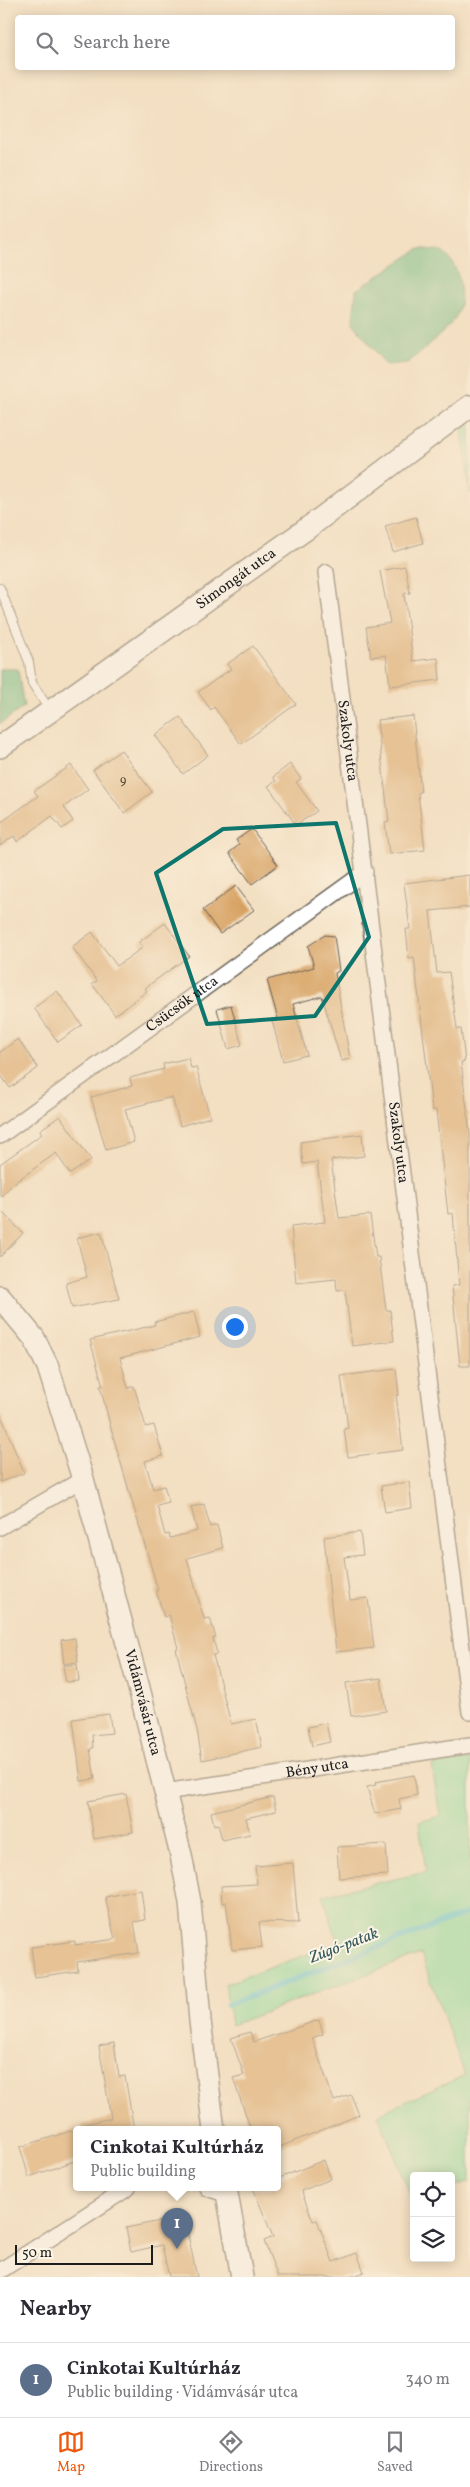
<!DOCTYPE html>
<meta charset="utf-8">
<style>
:root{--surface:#fff;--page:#f7f7f7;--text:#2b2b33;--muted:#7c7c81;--line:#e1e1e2;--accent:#ea580c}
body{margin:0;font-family:Vollkorn,serif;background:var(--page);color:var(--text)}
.controls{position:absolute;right:15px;bottom:15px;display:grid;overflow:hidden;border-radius:5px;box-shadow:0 2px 12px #0003}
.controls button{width:45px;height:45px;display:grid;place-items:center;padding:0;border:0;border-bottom:1px solid var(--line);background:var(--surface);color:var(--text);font:25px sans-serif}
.scale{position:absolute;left:15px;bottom:12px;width:138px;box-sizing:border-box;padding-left:5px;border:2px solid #1c1c1c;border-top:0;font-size:14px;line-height:18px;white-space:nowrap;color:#1c1c1c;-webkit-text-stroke:4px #fcf5e5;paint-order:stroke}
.you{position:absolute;left:234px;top:1326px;width:18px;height:18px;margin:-12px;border:4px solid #fff;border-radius:50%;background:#1a73e8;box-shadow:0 0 0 8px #1a73e833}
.badge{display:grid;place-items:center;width:32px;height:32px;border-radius:50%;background:var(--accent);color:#fff;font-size:16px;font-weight:700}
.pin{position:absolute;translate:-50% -41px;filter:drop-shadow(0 1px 2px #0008)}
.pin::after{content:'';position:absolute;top:26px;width:18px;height:15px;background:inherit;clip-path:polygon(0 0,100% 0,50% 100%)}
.popup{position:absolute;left:73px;top:2126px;width:208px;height:65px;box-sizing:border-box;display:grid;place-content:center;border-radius:5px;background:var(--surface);filter:drop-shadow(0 1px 4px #0005);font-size:16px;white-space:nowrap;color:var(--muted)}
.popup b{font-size:19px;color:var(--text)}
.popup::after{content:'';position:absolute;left:50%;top:100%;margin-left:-10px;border:10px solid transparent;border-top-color:var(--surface)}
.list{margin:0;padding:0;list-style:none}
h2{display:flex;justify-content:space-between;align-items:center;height:65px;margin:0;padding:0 20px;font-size:21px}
h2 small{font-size:16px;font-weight:400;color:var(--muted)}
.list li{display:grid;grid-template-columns:32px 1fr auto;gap:15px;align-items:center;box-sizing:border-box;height:75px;padding:0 20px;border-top:1px solid var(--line)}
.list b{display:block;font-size:19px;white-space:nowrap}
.list p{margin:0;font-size:16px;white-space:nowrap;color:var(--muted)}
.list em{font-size:16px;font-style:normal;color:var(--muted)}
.icon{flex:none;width:28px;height:28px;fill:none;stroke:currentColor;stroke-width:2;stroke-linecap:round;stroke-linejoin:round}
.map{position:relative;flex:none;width:470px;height:2277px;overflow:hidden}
.search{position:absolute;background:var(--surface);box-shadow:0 2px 12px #0003;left:15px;right:15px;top:15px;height:55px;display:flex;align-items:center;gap:12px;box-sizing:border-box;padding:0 18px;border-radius:5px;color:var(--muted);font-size:19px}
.sheet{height:140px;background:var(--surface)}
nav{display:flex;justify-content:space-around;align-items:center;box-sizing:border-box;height:70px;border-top:1px solid var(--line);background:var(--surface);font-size:14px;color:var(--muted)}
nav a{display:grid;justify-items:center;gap:2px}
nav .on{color:var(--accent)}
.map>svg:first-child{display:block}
</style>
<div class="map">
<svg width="470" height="2277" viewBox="0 0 470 2277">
<rect width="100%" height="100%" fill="#fcf5e5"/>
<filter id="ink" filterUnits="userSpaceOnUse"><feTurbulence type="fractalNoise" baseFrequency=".02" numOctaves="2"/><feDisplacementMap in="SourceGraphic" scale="10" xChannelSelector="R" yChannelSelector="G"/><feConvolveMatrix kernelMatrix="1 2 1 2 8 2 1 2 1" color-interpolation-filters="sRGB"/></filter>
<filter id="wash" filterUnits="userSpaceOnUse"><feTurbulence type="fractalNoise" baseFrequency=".0096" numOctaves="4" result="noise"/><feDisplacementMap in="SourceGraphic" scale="20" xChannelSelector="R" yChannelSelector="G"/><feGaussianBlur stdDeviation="1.12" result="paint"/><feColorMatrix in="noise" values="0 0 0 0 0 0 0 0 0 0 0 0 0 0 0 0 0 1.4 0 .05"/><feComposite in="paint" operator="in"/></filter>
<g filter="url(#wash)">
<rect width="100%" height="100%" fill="#f3dfc1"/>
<!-- green -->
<path fill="#88dfa3" stroke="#527e60" d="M 470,424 L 470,494 L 462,429 Z
M 470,1759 L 470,2181 L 451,2188 L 451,2176 L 414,2176 L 413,2202 L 378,2114 L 465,2075 L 421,1954 L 231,2025 L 225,1984 L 338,1943 L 323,1895 L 426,1872 L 419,1822 L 440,1816 L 432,1766 Z"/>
<!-- forest -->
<path fill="#6ebe89" stroke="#456d52" d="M 419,249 C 430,249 443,249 450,259 C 461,273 465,303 455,318 C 446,332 421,351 408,363 L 386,365 L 353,323 L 356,290 Z
M 0,669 L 18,669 L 24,707 L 0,724 Z"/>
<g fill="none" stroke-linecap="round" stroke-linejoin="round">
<!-- stream -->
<path stroke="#5dc9d6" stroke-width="5.5" d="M 227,2005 L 470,1912"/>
</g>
<g id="blocks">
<!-- building -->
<path fill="#d7a060" d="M 416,517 L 423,543 L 393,552 L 385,526 Z
M 405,566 L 410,593 L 404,594 L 413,661 L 438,658 L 440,680 L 390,686 L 386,655 L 371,657 L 366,627 L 390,623 L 380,571 Z
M 253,646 L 296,704 L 241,744 L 214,707 L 211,710 L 198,692 L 231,669 L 227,664 Z
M 413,716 L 421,792 L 418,793 L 425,850 L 389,854 L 385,823 L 389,822 L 377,720 Z
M 180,717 L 208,755 L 183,774 L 155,735 Z
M 121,750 L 152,792 L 124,813 L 93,770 Z
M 290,764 L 301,779 L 296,782 L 317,811 L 296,825 L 268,786 L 276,781 L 273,777 Z
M 71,765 L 88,789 L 64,807 L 73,821 L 62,829 L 52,816 L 17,842 L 14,836 L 0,846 L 0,823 L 38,796 L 34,791 Z
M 252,829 L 278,865 L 252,884 L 229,853 L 239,845 L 236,840 Z
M 470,875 L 470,907 L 430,911 L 437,973 L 449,972 L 457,1029 L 461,1029 L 465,1061 L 461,1062 L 470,1133 L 470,1366 L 460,1366 L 452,1286 L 459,1285 L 453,1213 L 448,1214 L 436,1110 L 432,1110 L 414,957 L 409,958 L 406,929 L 410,929 L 404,883 Z
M 236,886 L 254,910 L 220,934 L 203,910 Z
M 165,923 L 189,956 L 145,988 L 147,991 L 115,1015 L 92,984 L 97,981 L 72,947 L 92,932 L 117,966 L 143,947 L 139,942 Z
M 325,935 L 334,936 L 339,971 L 335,973 L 350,1059 L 341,1061 L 322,996 L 293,1004 L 307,1055 L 283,1061 L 272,1021 L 278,1019 L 267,980 L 314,967 L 308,946 Z
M 57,991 L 82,1025 L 58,1042 L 34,1008 Z
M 231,1005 L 242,1045 L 228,1049 L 217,1009 Z
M 18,1039 L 38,1068 L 10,1088 L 0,1074 L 0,1052 Z
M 188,1058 L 191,1068 L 196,1067 L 210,1117 L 180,1126 L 172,1097 L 125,1109 L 134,1142 L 106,1150 L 91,1097 L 132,1086 L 130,1078 L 164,1069 L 163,1064 Z
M 60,1116 L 91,1160 L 70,1174 L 56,1153 L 14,1183 L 0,1197 L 0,1164 L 42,1134 L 40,1130 Z
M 362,1134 L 364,1156 L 331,1160 L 339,1218 L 370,1215 L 376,1257 L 379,1257 L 386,1310 L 390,1310 L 394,1341 L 352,1346 L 345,1290 L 337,1291 L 336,1279 L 296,1283 L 291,1226 L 325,1222 L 317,1162 L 303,1164 L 300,1142 Z
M 0,1210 L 23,1233 L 0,1257 Z
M 101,1232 L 119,1299 L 72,1308 L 66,1283 L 87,1277 L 77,1238 Z
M 194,1312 L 200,1337 L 120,1358 L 128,1388 L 134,1386 L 146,1427 L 154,1425 L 163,1456 L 145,1461 L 153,1489 L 164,1486 L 169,1502 L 157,1505 L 165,1535 L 169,1534 L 170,1538 L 197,1531 L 191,1507 L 204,1504 L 210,1527 L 217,1525 L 223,1548 L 187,1558 L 204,1619 L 210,1618 L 216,1638 L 213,1638 L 217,1654 L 213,1655 L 231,1724 L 256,1719 L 262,1747 L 202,1760 L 197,1730 L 176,1649 L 178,1648 L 169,1615 L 164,1617 L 156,1590 L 158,1590 L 113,1436 L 100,1386 L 103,1386 L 90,1340 L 155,1325 L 154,1322 Z
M 396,1369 L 399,1395 L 396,1395 L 403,1450 L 348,1457 L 344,1429 L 348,1428 L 341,1376 Z
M 0,1413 L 24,1473 L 0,1482 Z
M 409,1482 L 412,1508 L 385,1512 L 381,1486 Z
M 360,1532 L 363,1555 L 344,1557 L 350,1600 L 368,1598 L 374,1648 L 336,1652 L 324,1537 Z
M 75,1638 L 78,1662 L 64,1664 L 61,1640 Z
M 77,1664 L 79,1681 L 66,1682 L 63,1666 Z
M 381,1678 L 386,1711 L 351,1716 L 346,1683 Z
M 109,1714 L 112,1733 L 92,1735 L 93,1748 L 90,1749 L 95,1779 L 81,1781 L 73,1719 Z
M 326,1723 L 330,1742 L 312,1746 L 308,1727 Z
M 414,1775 L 417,1795 L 399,1799 L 401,1809 L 375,1814 L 367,1787 L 376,1785 L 375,1782 Z
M 126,1794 L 133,1832 L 94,1839 L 88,1801 Z
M 273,1797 L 276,1811 L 246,1818 L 250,1834 L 222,1840 L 218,1824 L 214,1825 L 211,1812 Z
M 386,1844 L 388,1875 L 339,1878 L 337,1847 Z
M 293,1863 L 298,1923 L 259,1922 L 262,1947 L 232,1950 L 226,1902 L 222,1903 L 221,1886 L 257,1884 L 255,1866 Z
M 141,1890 L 145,1920 L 134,1922 L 139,1953 L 77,1962 L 78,1971 L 35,1977 L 31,1947 L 75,1941 L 75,1945 L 115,1939 L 105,1897 Z
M 319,2020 L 323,2034 L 312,2038 L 334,2101 L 351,2095 L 359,2115 L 277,2148 L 277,2130 L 251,2130 L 233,2078 L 244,2075 L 231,2038 L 250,2032 L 254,2042 Z
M 114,2043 L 119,2077 L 125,2076 L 134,2130 L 83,2130 L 82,2125 L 111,2118 L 99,2046 Z
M 77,2129 L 77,2160 L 29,2177 L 20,2147 Z
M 324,2160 L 331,2179 L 301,2191 L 313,2221 L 317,2220 L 333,2262 L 357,2253 L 364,2272 L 350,2277 L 278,2277 L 264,2241 L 273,2237 L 253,2188 L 277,2188 L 277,2179 Z
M 184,2216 L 197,2277 L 169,2277 L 162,2245 L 131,2252 L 126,2228 Z"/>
</g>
</g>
<g filter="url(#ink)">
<use href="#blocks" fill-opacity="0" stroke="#676056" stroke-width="1"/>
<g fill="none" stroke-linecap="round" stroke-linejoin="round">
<defs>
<path id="service" d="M 0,588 L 29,662 L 32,683 L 49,709"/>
<g id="minor">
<path id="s1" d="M 326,572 L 470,1712"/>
<path id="s2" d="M 0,1136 L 365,872"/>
<path d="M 0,1527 L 83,1479"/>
<path id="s3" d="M 165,1792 L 470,1745"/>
<path d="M 207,2188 L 228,2195"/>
<path d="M 0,2271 L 128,2188"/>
</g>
<g id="secondary">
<path id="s4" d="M 0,747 L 305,530 L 470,406"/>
<path id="s5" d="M 0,1297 L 34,1338 L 48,1367 L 83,1479 L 139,1688 L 181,1855 L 190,1902 L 200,2021 L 214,2130"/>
<path d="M 226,2188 L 242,2277"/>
</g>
</defs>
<!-- service casing -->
<use href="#service" stroke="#676056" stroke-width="10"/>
<!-- minor casing -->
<use href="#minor" stroke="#676056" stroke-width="18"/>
<!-- secondary casing -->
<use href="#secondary" stroke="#676056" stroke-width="24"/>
<!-- service -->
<use href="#service" stroke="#fff" stroke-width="8"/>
<!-- minor -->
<use href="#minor" stroke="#fff" stroke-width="15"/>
<!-- secondary -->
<use href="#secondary" stroke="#fff" stroke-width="21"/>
</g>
</g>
<!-- marked area -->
<path d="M0 0H470V2277H0ZM 336,823 L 369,937 L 315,1016 L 207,1024 L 156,873 L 223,829 Z" fill="#f3dfc1" fill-opacity=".55" fill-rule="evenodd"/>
<path fill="none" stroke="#0f766e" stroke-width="4" stroke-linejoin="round" d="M 336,823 L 369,937 L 315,1016 L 207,1024 L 156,873 L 223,829 Z"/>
<g text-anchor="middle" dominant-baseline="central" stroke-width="4" stroke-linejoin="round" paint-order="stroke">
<!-- number labels -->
<g font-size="12" fill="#4b3d2d">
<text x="123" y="781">9</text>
</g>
<!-- street labels -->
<g font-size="15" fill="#1c1c1c" stroke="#fcf5e5">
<text stroke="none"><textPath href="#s4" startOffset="290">Simongát utca</textPath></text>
<text stroke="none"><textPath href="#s1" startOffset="170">Szakoly utca</textPath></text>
<text stroke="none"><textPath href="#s2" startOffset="225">Csücsök utca</textPath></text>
<text stroke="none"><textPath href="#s1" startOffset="575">Szakoly utca</textPath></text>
<text stroke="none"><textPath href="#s5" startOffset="434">Vidámvásár utca</textPath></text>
<text stroke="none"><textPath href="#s3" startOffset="154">Bény utca</textPath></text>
</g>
<!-- water labels -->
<g font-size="16" font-style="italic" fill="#33595d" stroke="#fcf5e5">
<text transform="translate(344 1946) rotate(-21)">Zúgó-patak</text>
</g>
</g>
</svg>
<div class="controls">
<button><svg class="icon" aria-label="locate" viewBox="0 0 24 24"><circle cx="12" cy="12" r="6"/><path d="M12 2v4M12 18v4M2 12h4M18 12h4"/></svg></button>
<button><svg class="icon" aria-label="layers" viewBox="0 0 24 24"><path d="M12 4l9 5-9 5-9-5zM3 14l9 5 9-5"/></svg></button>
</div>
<div class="scale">50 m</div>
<div class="you"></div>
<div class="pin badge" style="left:177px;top:2249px;background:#5c6f8a">1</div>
<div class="popup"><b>Cinkotai Kultúrház</b>Public building</div>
<div class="search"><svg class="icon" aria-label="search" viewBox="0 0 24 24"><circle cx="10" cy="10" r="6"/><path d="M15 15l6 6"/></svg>Search here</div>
</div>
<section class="sheet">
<h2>Nearby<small></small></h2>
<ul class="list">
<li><span class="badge" style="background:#5c6f8a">1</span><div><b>Cinkotai Kultúrház</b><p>Public building · Vidámvásár utca</p></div><em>340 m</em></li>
</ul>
</section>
<nav>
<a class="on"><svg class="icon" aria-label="map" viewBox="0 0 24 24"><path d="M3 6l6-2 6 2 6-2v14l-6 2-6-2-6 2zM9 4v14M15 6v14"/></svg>Map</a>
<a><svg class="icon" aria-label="directions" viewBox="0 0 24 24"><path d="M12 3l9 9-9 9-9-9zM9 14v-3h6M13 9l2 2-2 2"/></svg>Directions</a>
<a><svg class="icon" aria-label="saved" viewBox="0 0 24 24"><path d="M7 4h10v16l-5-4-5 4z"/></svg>Saved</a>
</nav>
